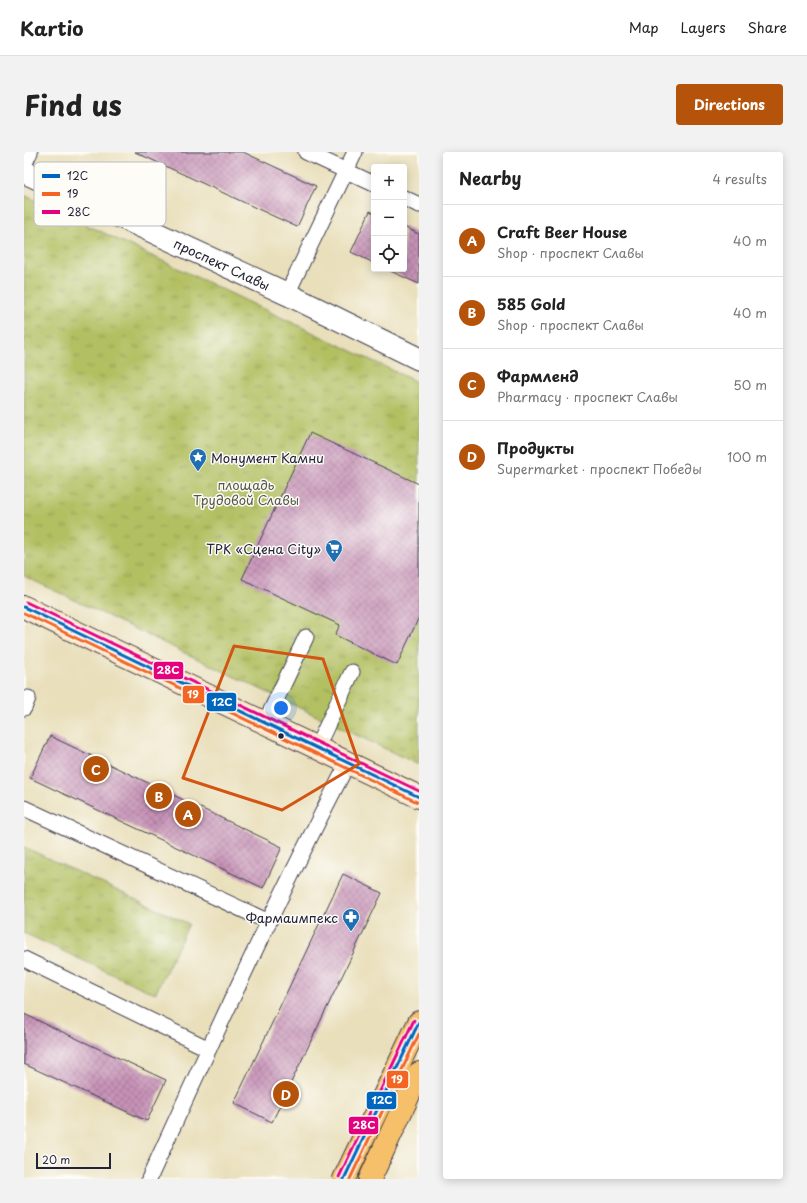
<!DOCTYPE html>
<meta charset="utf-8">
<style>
:root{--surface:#fff;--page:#f2f2f2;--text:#222;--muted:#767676;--line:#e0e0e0;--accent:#b45309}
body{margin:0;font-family:"Playpen Sans",sans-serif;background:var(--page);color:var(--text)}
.controls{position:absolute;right:12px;top:12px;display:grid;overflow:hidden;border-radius:4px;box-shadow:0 2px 10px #0003}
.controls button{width:36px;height:36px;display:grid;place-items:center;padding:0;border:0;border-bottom:1px solid var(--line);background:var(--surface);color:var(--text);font:20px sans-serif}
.scale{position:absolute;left:12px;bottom:10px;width:75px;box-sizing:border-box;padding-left:4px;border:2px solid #22223b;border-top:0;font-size:11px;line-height:14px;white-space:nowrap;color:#22223b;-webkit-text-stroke:3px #fdfcf7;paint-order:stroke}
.you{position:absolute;left:257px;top:556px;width:14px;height:14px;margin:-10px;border:3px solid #fff;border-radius:50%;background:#1a73e8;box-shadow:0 0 0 6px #1a73e833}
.badge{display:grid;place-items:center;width:26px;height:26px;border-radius:50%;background:var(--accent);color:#fff;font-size:13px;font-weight:700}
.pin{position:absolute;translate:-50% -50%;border:2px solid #fff;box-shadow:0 1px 4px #0006}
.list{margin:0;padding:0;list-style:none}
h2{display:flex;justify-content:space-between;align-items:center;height:52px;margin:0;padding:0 16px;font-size:17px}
h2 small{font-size:13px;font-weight:400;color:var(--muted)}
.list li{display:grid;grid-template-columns:26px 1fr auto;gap:12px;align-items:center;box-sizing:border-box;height:72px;padding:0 16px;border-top:1px solid var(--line)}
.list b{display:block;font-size:15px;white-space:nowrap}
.list p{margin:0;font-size:13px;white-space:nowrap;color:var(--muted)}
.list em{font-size:13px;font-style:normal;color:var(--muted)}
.icon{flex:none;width:22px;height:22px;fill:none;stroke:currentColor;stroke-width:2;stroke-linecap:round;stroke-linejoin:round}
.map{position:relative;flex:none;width:395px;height:1027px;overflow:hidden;border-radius:4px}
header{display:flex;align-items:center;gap:24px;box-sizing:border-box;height:56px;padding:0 20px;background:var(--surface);border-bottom:1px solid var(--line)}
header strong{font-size:19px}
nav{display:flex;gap:22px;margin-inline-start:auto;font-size:14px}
.intro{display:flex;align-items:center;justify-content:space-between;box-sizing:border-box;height:96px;padding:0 24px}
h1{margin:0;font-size:28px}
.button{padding:10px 18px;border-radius:4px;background:var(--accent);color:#fff;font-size:14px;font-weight:700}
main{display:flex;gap:24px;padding:0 24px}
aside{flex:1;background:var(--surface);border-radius:4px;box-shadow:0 2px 10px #0003}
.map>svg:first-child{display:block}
</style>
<header>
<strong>Kartio</strong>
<nav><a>Map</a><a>Layers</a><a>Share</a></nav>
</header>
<div class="intro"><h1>Find us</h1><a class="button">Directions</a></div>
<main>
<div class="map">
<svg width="395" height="1027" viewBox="0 0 395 1027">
<defs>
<pattern id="grass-tufts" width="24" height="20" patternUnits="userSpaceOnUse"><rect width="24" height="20" fill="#b2c062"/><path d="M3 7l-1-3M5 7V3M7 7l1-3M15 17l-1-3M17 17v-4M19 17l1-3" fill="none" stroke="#909c52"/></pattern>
<pattern id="building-cross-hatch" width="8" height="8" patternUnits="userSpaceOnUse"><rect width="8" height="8" fill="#c793b7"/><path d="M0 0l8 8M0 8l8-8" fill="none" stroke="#a17896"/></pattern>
</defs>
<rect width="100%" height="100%" fill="#fdfcf7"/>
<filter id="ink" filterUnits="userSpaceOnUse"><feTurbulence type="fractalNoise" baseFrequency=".025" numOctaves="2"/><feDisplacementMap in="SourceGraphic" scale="8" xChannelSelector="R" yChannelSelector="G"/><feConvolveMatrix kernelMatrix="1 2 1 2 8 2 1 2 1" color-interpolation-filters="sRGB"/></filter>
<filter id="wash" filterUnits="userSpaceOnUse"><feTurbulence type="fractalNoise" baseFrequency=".012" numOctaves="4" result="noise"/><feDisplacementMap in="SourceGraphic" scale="16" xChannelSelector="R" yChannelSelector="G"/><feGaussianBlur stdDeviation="0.9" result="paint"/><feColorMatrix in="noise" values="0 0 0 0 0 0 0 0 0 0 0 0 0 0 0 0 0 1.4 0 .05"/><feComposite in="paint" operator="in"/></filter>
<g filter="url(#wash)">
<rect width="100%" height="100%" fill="#e9dfbb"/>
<!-- grass -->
<path fill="url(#grass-tufts)" stroke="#6a714e" d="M 0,43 L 395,231 L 395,613 L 0,424 Z
M 0,695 L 165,772 L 131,842 L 0,781 Z"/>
<g id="blocks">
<!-- building -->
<path fill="url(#building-cross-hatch)" d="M 111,0 L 219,0 L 292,34 L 273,75 Z
M 346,59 L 350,61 L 350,111 L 327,100 Z
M 380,75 L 395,82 L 395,132 L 362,117 L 380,117 Z
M 286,281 L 395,332 L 395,465 L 373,513 L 311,483 L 316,473 L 218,427 Z
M 26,584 L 258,695 L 239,736 L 6,626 Z
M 319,722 L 358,741 L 248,970 L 210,951 Z
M 0,862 L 142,928 L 123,969 L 0,912 Z"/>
</g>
</g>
<g filter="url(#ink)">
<use href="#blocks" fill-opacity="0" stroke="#403e4e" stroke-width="1"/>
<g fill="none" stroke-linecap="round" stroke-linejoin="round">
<defs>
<path id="service" d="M 282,0 L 350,32
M 0,13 L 6,0
M 380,46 L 395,53
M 263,142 L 331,0
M 0,556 L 4,546
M 241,571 L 282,485
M 293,595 L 328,520
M 0,656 L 245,770
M 0,807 L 185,897
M 125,1027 C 189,887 253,747 324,611"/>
<path id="minor" d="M 0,20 L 263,142 L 395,207"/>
<path id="secondary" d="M 0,455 L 395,645"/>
<path id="primary" d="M 320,1027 L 395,870
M 346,1027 L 395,921"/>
</defs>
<!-- service casing -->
<use href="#service" stroke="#403e4e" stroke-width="17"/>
<!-- minor casing -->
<use href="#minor" stroke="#403e4e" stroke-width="24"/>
<!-- secondary casing -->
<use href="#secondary" stroke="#403e4e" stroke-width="24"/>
<!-- primary casing -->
<use href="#primary" stroke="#403e4e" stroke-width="24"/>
<!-- service -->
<use href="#service" stroke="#fff" stroke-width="15"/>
<!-- minor -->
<use href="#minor" stroke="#fff" stroke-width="22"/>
<!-- secondary -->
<use href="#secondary" stroke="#fbe6c4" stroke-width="22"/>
<!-- primary -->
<use href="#primary" stroke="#f6c06b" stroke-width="22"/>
<defs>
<path id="bus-1" d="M 0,455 L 395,645
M 320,1027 L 395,870"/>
<path id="bus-2" d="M 0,461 L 393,650
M 326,1027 L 395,882"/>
<path id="bus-3" d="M 2,450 L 395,639
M 315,1025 L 390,868"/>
</defs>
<!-- bus-1 casing -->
<use href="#bus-1" stroke="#fdfcf7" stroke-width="6"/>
<!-- bus-2 casing -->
<use href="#bus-2" stroke="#fdfcf7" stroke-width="6"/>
<!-- bus-3 casing -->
<use href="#bus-3" stroke="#fdfcf7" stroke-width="6"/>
<!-- bus-1 -->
<use href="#bus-1" stroke="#0065bd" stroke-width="3"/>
<!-- bus-2 -->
<use href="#bus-2" stroke="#f26522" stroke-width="3"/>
<!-- bus-3 -->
<use href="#bus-3" stroke="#e5007d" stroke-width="3"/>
</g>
</g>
<!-- marked area -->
<path fill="none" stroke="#d45411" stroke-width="3" stroke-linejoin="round" d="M 210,494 L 299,507 L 335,612 L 258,658 L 159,626 Z"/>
<!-- icons -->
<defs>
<symbol id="sight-pin" viewBox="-11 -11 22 30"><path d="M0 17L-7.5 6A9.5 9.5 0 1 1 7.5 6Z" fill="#1f6fb2" stroke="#fdfcf7"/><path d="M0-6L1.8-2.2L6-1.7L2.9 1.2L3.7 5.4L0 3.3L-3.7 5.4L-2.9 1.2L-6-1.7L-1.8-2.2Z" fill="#fff"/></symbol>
<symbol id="supermarket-pin" viewBox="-11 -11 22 30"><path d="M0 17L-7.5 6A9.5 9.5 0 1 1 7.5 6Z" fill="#1f6fb2" stroke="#fdfcf7"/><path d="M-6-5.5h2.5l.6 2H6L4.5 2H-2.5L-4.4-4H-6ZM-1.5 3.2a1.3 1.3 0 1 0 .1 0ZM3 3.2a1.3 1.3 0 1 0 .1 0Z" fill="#fff"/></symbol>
<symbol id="pharmacy-pin" viewBox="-11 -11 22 30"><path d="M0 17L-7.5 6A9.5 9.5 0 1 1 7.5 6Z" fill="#1f6fb2" stroke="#fdfcf7"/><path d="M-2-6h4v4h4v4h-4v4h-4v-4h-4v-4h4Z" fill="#fff"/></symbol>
</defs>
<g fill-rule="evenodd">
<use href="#sight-pin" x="164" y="295" width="20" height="27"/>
<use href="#supermarket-pin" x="300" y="386" width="20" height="27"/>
<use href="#pharmacy-pin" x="317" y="755" width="20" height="27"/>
</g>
<!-- markers -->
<circle fill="#22223b" stroke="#fdfcf7" stroke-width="1.5" cx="257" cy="584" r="3.5"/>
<g text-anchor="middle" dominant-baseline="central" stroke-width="3" stroke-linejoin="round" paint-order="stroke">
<!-- street labels -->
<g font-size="13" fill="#22223b" stroke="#fdfcf7">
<text transform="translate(198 112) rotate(25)">проспект Славы</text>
</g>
<!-- poi labels -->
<g font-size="13" fill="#22223b" stroke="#fdfcf7" text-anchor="end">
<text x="187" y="305" text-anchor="start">Монумент Камни</text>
<text x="297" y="396">ТРК «Сцена City»</text>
<text x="314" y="765">Фармаимпекс</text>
</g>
<!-- park labels -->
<g font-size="13" fill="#545949" stroke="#fdfcf7">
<text x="222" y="332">площадь<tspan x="222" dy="15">Трудовой Славы</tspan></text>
</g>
</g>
<!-- legend -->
<rect x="10" y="10" width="132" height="64" rx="6" fill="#fdfcf7" stroke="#bbbbbf" stroke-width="1"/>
<rect x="18" y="22" width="18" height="4" fill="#0065bd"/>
<rect x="18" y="40" width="18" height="4" fill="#f26522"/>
<rect x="18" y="58" width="18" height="4" fill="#e5007d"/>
<g font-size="11" fill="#22223b">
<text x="43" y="28">12С</text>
<text x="43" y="46">19</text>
<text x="43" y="64">28С</text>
</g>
<g stroke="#fdfcf7" stroke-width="1.5">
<rect x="129" y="509" width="31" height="19" rx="4" fill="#e5007d"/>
<rect x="158" y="533" width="23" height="19" rx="4" fill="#f26522"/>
<rect x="182" y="540" width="31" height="20" rx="4" fill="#0065bd"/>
<rect x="362" y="918" width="23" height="19" rx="4" fill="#f26522"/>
<rect x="342" y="939" width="31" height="19" rx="4" fill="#0065bd"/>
<rect x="324" y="964" width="31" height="19" rx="4" fill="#e5007d"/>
</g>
<g font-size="11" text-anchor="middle" font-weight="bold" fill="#fff">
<text x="144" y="522">28С</text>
<text x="169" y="546">19</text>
<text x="198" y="554">12С</text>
<text x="373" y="931">19</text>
<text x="358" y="952">12С</text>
<text x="340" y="977">28С</text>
</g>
</svg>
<div class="controls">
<button>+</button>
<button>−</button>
<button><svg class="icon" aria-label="locate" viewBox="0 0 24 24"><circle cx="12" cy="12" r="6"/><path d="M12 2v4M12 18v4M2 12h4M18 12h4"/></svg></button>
</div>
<div class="scale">20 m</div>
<div class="you"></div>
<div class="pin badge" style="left:164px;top:662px">A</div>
<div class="pin badge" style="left:135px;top:644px">B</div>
<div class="pin badge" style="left:72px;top:617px">C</div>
<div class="pin badge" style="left:262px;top:942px">D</div>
</div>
<aside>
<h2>Nearby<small>4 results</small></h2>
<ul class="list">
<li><span class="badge">A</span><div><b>Craft Beer House</b><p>Shop · проспект Славы</p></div><em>40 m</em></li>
<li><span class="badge">B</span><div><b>585 Gold</b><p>Shop · проспект Славы</p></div><em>40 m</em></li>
<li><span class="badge">C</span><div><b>Фармленд</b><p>Pharmacy · проспект Славы</p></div><em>50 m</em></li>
<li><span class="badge">D</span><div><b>Продукты</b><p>Supermarket · проспект Победы</p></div><em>100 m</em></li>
</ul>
</aside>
</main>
